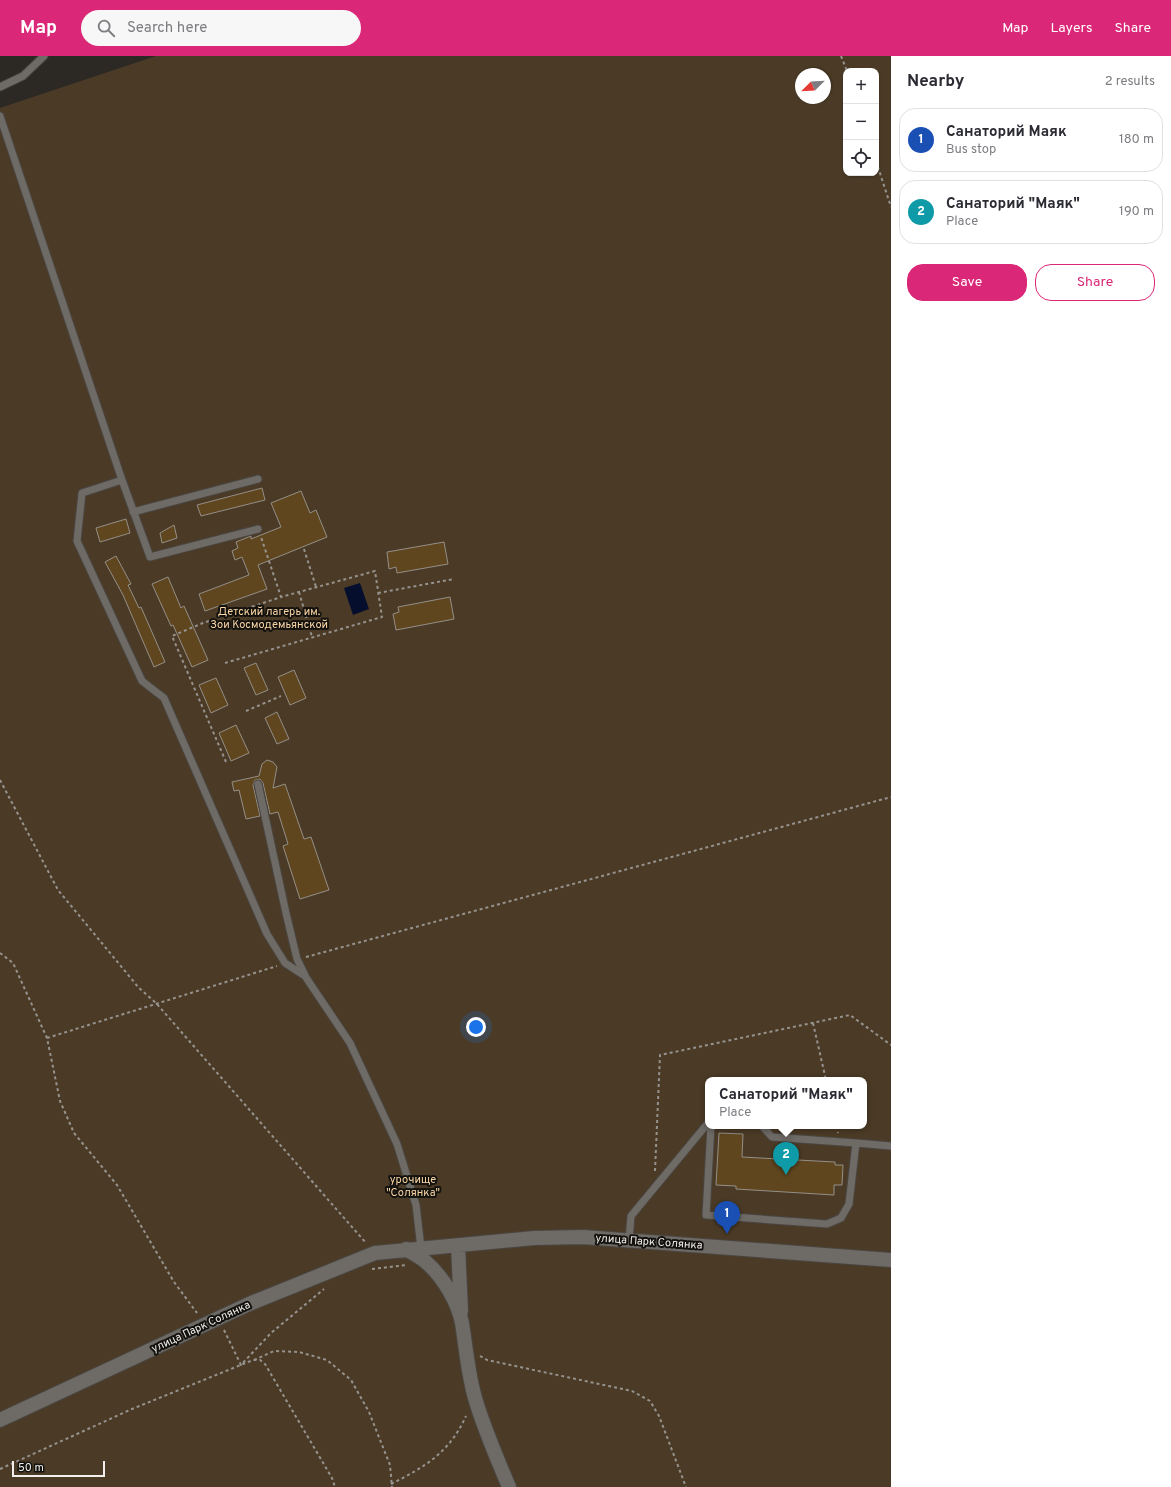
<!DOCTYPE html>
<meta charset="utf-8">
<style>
:root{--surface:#fff;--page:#f7f7f7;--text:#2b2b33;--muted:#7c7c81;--line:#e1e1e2;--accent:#db2777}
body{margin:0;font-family:Overpass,sans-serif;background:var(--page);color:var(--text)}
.controls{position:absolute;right:12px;top:12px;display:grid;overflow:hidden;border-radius:8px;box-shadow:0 1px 3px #0004}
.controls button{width:36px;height:36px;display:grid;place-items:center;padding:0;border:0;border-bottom:1px solid var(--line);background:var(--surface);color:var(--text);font:20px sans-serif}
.compass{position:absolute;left:795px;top:12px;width:36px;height:36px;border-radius:50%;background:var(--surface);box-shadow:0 1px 3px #0004;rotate:246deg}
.scale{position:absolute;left:12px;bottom:10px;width:93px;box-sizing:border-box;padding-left:4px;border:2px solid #f1eeeb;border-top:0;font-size:11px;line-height:14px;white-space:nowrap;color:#f1eeeb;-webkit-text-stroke:3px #13120f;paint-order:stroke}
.you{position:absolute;left:476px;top:971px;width:14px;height:14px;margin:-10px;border:3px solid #fff;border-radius:50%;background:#1a73e8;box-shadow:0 0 0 6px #1a73e833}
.badge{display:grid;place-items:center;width:26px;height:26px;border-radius:50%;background:var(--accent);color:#fff;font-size:13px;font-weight:700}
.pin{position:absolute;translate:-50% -33px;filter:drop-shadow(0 1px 2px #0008)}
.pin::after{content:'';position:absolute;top:21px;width:14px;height:12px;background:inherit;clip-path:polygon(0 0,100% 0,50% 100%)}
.popup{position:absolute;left:705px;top:1021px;width:162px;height:52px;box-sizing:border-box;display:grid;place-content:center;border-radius:8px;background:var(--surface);filter:drop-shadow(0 1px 3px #0005);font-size:13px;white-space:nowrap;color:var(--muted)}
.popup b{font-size:15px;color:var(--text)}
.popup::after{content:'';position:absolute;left:50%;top:100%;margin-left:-8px;border:8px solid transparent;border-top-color:var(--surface)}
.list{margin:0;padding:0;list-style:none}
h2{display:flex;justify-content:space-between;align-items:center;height:52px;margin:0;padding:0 16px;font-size:17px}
h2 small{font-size:13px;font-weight:400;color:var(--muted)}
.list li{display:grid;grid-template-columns:26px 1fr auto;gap:12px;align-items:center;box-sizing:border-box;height:64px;margin:0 8px 8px;padding:0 8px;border:1px solid var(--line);border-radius:16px}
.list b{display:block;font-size:15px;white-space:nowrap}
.list p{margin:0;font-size:13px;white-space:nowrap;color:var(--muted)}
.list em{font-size:13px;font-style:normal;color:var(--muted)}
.actions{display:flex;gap:8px;padding:12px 16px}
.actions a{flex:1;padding:9px 0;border:1px solid var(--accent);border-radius:16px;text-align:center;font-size:14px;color:var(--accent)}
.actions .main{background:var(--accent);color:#fff}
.icon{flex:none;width:22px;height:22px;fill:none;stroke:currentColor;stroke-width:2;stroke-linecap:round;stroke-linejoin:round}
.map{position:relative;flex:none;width:891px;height:1431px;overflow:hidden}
header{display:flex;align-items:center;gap:24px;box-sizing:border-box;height:56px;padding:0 20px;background:var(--accent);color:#fff}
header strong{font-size:19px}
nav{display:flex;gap:22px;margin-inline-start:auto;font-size:14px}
.search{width:280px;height:36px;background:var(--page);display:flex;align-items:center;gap:10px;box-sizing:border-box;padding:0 14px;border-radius:22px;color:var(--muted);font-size:15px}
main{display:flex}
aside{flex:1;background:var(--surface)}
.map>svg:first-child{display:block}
</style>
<header>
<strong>Map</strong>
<div class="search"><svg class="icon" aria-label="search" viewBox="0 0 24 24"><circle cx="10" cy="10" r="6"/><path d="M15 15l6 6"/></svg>Search here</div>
<nav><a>Map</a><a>Layers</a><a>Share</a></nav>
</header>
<main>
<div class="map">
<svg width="891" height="1431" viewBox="0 0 891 1431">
<rect width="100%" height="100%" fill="#2c2924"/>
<!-- green -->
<path fill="#4b3b26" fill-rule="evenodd" d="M 156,0 L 891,0 L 891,1431 L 0,1431 L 0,52 ZM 846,15 L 876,15 L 876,117 L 846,117 ZM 801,18 L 825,18 L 825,42 L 801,42 ZM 708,1024 L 864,1024 L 864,1070 L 708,1070 Z"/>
<!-- water -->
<path fill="#060e2e" d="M 360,527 L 369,553 L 353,559 L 344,532 Z"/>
<!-- building -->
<path fill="#60461f" stroke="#938f89" d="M 262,432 L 265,444 L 201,460 L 197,449 Z
M 301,435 L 310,457 L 316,454 L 327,481 L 258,509 L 267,533 L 205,555 L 199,538 L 249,519 L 242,501 L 235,504 L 232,495 L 238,492 L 236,486 L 251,480 L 251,483 L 281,471 L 271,447 Z
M 126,463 L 130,477 L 100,486 L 96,472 Z
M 174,469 L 177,482 L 162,487 L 160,477 Z
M 444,486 L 448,508 L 397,517 L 396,511 L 389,513 L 387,496 Z
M 116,500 L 131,528 L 128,529 L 139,552 L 141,551 L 165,606 L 154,611 L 123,539 L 105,506 Z
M 168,521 L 181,552 L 184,550 L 208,604 L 192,611 L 173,569 L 171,570 L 152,528 Z
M 450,541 L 454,563 L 396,574 L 393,558 L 399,556 L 398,551 Z
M 256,607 L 268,634 L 256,639 L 244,612 Z
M 294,614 L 306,642 L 290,649 L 278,621 Z
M 216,622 L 228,649 L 211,657 L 199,629 Z
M 277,656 L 289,683 L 277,688 L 265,662 Z
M 236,669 L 249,697 L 231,705 L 219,677 Z
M 267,704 L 273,706 L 277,711 L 273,732 L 285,728 L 304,783 L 311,781 L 329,834 L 300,843 L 283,790 L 288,788 L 278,756 L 270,758 L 263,727 L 260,723 L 255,724 L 253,729 L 260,760 L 246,763 L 239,734 L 234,735 L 232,726 L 259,720 L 262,708 Z
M 719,1077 L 743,1078 L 742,1101 L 835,1106 L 835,1109 L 843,1109 L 842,1129 L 834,1129 L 834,1139 L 736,1133 L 736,1130 L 716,1129 Z"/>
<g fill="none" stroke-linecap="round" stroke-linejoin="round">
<defs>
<path id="lane" d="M 0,31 L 23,20 L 44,0
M 0,60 L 122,424 L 150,501 L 258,473
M 122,424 L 82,437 L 77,485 L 142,625 L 164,642 L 267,878 L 285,907 L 305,920 L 350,987 L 397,1088 L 416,1149 L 421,1192
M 133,456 L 258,423
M 258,728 L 286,857 L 297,903 L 305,919
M 711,1070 L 706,1159 L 827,1168 L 841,1162 L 849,1148 L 856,1087 L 772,1081 L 762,1070
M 856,1087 L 891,1090
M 629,1184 L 631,1160 L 708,1067"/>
<path id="street" d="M 458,1189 L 461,1255
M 406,1193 C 413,1198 421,1201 427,1207 C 443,1221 458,1246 462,1267 C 466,1292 468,1318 475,1342 C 484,1373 497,1402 509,1431
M 0,1364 L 249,1248 L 375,1197 L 534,1182 L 583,1181 L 891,1204"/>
</defs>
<!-- lane casing -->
<use href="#lane" stroke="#4a4642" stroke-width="9"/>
<!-- street casing -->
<use href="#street" stroke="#4a4642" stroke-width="16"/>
<!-- path -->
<path stroke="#96938f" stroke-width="2" stroke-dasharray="3 3" stroke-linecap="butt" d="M 841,0 L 847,15
M 876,105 L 891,151
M 304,493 L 316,531
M 299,536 L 312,581
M 378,537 L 454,523
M 225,607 L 382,561 L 375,515 L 281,541
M 246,655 L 281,640
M 226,706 L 172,580 L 203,567 L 281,541 L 261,481
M 0,724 L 58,834 L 139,932 L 156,947 L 366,1187
M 0,897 L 13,907 L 47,982 L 60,1045 L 74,1077 L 117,1129 L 174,1226 L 197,1257
M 306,901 L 891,741
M 813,967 L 826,1024
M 47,982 L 277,910
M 837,1070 L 838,1077
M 655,1115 L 660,999 L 850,959 L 891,989
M 372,1213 L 407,1209
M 224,1274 L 241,1309 L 271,1277 L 324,1233
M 480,1300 L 487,1304 L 632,1335 L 650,1345 L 659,1360 L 686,1431
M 254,1304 L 274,1295 L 299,1296 L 327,1304 L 351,1324 L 369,1356 L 390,1409 L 392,1431
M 0,1413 L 132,1353 L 253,1304 L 260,1304 L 265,1308 L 332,1422 L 335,1431
M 391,1428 C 425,1411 450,1396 466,1360"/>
<!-- lane -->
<use href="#lane" stroke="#6e6a65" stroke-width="7"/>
<!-- street -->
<use href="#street" stroke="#6e6a65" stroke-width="14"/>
</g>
<g text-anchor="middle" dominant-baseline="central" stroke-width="4" stroke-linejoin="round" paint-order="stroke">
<!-- park labels -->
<g font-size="11" fill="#fad5a4" stroke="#13120f">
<text x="269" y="556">Детский лагерь им.<tspan x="269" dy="13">Зои Космодемьянской</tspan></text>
<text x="413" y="1124">урочище<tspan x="413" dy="13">"Солянка"</tspan></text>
</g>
<!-- street labels -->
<g font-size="11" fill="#f1eeeb" stroke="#13120f">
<text transform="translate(649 1186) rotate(4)">улица Парк Солянка</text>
<text transform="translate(201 1271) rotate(-25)">улица Парк Солянка</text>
</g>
</g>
</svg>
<div class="controls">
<button>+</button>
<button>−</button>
<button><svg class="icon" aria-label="locate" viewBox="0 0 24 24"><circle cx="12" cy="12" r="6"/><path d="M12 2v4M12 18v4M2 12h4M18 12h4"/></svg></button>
</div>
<svg class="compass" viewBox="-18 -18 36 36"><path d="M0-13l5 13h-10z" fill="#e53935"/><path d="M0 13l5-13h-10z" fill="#7c7c81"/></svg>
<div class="scale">50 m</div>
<div class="you"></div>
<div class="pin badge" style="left:727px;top:1178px;background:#1a4fb4">1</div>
<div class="pin badge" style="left:786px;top:1119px;background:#0f9aa8">2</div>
<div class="popup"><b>Санаторий &quot;Маяк&quot;</b>Place</div>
</div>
<aside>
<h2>Nearby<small>2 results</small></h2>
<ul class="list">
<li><span class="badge" style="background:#1a4fb4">1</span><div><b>Санаторий Маяк</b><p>Bus stop</p></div><em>180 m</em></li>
<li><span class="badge" style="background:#0f9aa8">2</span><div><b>Санаторий &quot;Маяк&quot;</b><p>Place</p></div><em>190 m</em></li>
</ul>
<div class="actions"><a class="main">Save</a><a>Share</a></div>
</aside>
</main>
